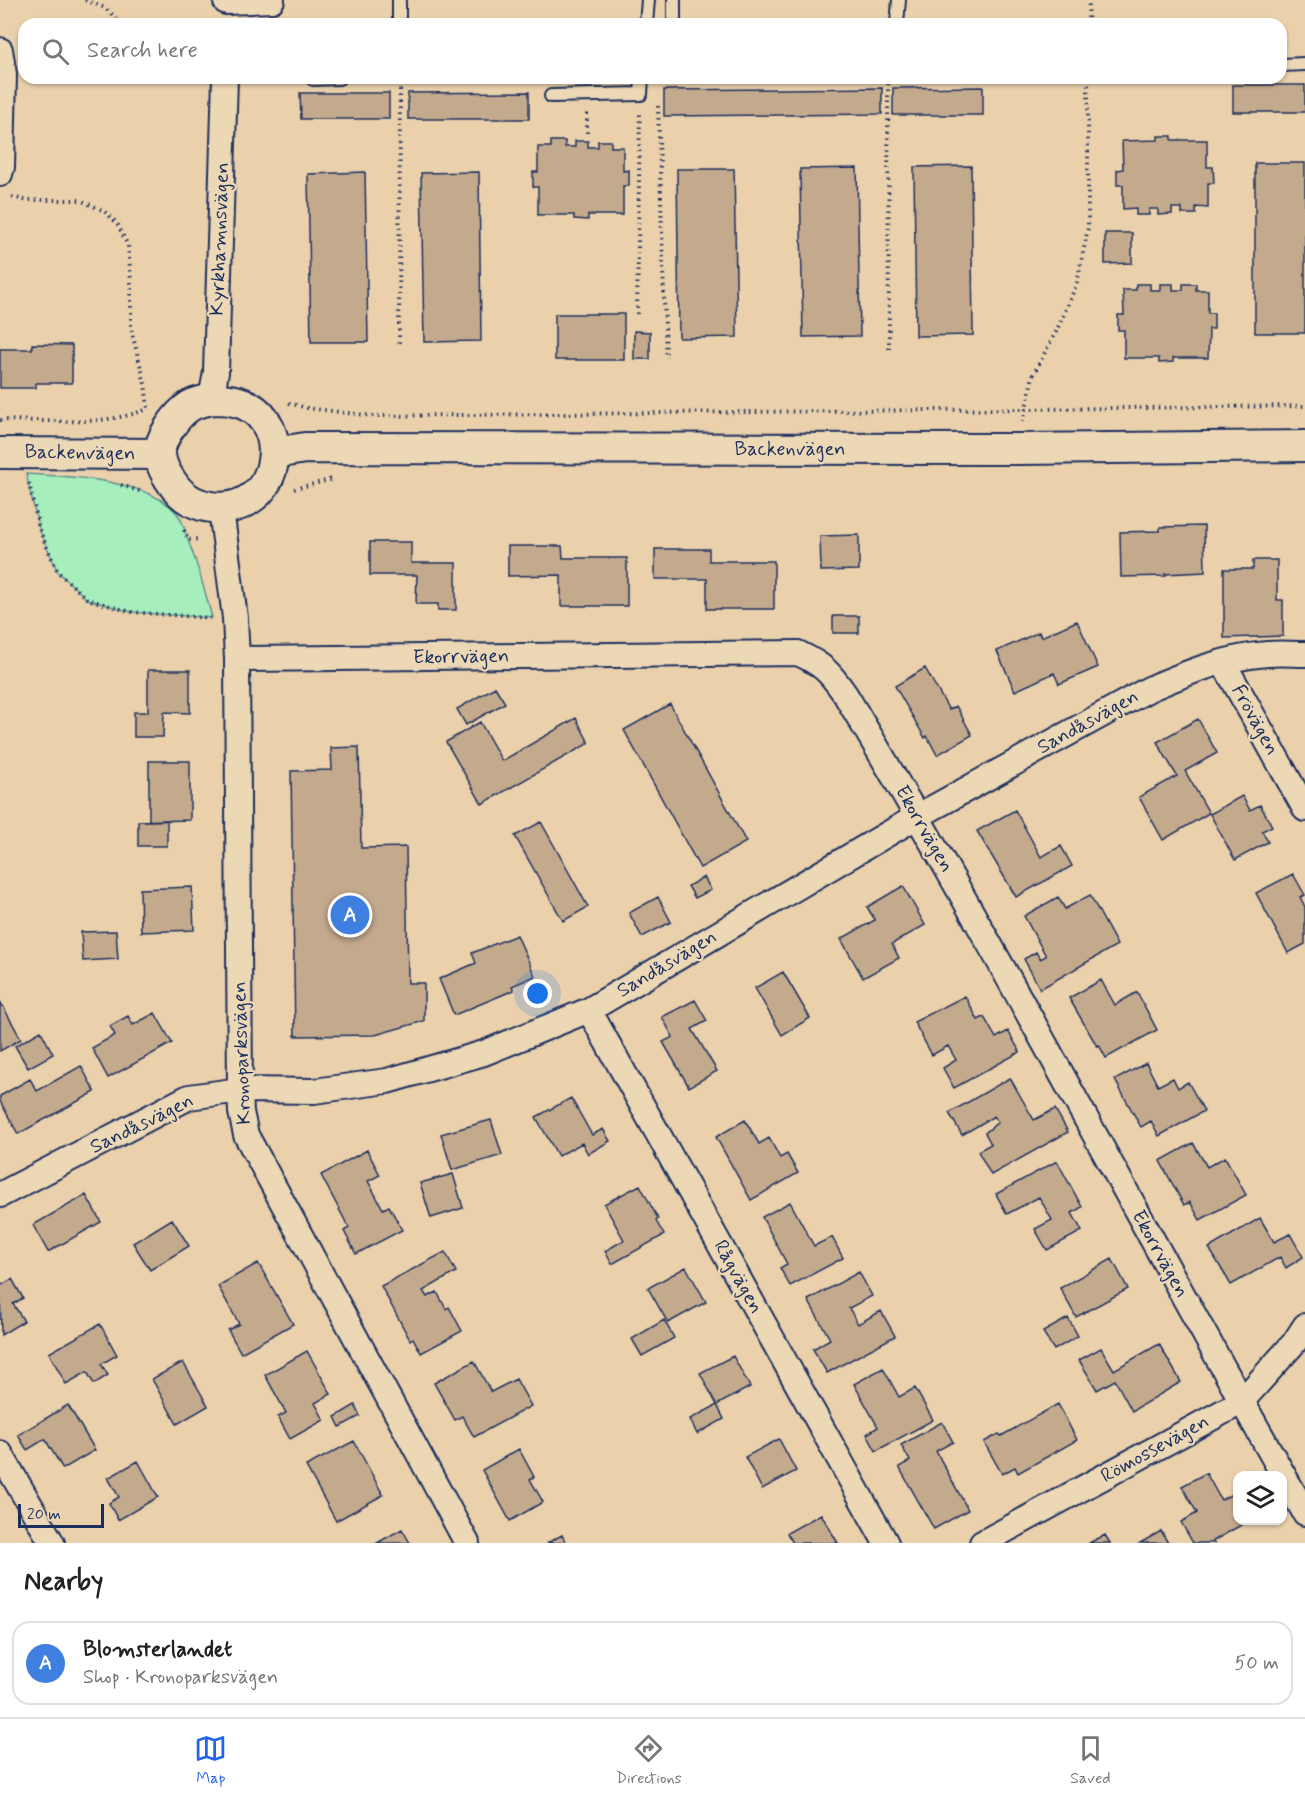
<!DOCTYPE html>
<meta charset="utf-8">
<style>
:root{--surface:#fff;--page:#f6f6f6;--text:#222;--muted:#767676;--line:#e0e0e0;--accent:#2563eb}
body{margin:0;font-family:Mynerve,sans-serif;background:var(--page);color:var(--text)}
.controls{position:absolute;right:18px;bottom:18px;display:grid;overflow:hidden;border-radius:12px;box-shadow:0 2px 4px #0004}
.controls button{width:54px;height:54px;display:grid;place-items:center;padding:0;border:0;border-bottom:2px solid var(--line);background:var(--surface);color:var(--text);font:30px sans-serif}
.scale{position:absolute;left:18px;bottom:15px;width:86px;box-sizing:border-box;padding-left:6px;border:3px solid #1b2f5e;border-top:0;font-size:16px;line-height:21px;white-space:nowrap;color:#1b2f5e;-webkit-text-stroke:4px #edd8b6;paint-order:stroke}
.you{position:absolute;left:538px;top:994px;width:21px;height:21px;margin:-15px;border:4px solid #fff;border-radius:50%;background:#1a73e8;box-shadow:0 0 0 9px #1a73e833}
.badge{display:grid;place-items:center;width:39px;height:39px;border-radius:50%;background:var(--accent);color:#fff;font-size:20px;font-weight:700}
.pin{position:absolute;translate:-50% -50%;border:3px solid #fff;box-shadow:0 2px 6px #0006}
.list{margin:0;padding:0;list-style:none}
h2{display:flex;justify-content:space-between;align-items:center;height:78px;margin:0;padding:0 24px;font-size:26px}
h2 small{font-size:20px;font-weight:400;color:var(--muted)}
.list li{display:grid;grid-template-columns:39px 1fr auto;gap:18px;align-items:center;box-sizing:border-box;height:84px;margin:0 12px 12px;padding:0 12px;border:2px solid var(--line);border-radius:18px}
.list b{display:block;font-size:22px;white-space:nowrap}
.list p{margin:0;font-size:20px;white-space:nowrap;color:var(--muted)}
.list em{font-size:20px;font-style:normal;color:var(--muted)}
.icon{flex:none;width:33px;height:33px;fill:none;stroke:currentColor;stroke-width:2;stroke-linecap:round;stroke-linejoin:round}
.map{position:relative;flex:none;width:1305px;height:1543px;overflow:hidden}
.search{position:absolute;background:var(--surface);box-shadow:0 2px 4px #0004;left:18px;right:18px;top:18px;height:66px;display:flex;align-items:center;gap:15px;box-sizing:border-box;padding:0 21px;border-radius:18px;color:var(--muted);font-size:22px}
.sheet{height:174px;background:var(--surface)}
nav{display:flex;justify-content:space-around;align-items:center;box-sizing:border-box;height:84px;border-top:2px solid var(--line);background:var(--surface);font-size:16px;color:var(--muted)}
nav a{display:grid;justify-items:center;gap:3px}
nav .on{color:var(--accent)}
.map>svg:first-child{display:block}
</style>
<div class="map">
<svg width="1305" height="1543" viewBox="0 0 1305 1543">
<rect width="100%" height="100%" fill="#ead1ac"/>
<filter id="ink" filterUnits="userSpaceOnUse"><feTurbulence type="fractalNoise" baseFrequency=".0167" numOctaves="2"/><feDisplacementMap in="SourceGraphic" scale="12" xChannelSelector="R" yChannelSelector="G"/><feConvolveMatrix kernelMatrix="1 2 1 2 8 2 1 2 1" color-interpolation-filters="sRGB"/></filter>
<g filter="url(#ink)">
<!-- green -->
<path fill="#a6eebc" stroke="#608e8d" stroke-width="1.5" d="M 26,474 C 67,476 153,479 179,516 C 183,522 185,531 187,538 C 198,564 205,591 212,618 L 131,612 L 87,599 L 58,572 L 39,529 Z"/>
<!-- building -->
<path fill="#c4aa8d" stroke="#1b2f5e" stroke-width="1.5" d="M 1233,85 L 1305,85 L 1305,112 L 1233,112 Z
M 983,87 L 983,115 L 893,115 L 893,88 Z
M 882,88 L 882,114 L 664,116 L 664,90 Z
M 529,92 L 529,119 L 408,119 L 408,93 Z
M 300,93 L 389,93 L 389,119 L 301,119 Z
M 1158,136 L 1172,136 L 1172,140 L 1207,140 L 1207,167 L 1213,167 L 1214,183 L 1208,183 L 1208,208 L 1196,207 L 1196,214 L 1182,214 L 1182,208 L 1172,208 L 1172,214 L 1158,215 L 1158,209 L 1149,209 L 1149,215 L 1136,215 L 1136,208 L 1123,209 L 1123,185 L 1117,185 L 1117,170 L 1123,169 L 1122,141 L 1158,140 Z
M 551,141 L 565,141 L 565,147 L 575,147 L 575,141 L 588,141 L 588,147 L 598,147 L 598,141 L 611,141 L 611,147 L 623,147 L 623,171 L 629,170 L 629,186 L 623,186 L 623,215 L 588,215 L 588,220 L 574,219 L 574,215 L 538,215 L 538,187 L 533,187 L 533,172 L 538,172 L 538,147 L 551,147 Z
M 1255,163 L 1305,163 L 1305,333 L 1255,333 Z
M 971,166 L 973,335 L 916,336 L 914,167 Z
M 857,168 L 860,336 L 803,337 L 800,169 Z
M 677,169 L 734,169 L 737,337 L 679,338 Z
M 365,172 L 368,342 L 311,342 L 308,174 Z
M 479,172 L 481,341 L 424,342 L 421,173 Z
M 1105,233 L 1132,233 L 1132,263 L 1105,264 Z
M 1136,284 L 1150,284 L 1150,290 L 1160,290 L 1160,284 L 1173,284 L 1173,290 L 1183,290 L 1183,284 L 1196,284 L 1196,290 L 1208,290 L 1208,313 L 1214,313 L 1214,329 L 1209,329 L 1208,358 L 1173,358 L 1173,362 L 1159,363 L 1159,358 L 1124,358 L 1124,330 L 1118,330 L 1118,315 L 1124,315 L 1123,290 L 1136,290 Z
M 555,314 L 624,314 L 624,360 L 555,360 Z
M 634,331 L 650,332 L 650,359 L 634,359 Z
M 32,344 L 72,345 L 72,383 L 36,383 L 36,388 L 0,388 L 0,349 L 32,349 Z
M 1204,526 L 1205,572 L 1165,574 L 1166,576 L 1121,577 L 1120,532 L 1160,531 L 1160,527 Z
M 859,535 L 859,570 L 821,571 L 820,536 Z
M 370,542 L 411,542 L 411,563 L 456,563 L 456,610 L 438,610 L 438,604 L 416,604 L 417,575 L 370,575 Z
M 508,546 L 562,546 L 563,558 L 627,558 L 627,606 L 561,606 L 561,575 L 508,576 Z
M 655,549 L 709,549 L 709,561 L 774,561 L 774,609 L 707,609 L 707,579 L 655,579 Z
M 1253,560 L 1277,560 L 1277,600 L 1283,600 L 1283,636 L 1224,638 L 1224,569 L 1253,569 Z
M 833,616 L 859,616 L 859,633 L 833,633 Z
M 1077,621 L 1098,667 L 1059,684 L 1054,673 L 1015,691 L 997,651 L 1039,632 L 1041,637 Z
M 925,668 L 949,710 L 956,706 L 972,735 L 937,755 L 927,736 L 925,738 L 895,686 Z
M 148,670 L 190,670 L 190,713 L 164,712 L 163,737 L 134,737 L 134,712 L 148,712 Z
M 495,687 L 505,703 L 466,725 L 457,709 Z
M 670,704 L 746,842 L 700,868 L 624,730 Z
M 576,718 L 589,743 L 482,804 L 446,742 L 480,722 L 502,761 Z
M 1198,719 L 1217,753 L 1185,771 L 1209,813 L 1163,840 L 1139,797 L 1177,776 L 1157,742 Z
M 359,747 L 361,848 L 406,847 L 408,983 L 424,983 L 424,1021 L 375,1035 L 295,1036 L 291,771 L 332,770 L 331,748 Z
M 149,761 L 190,761 L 190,820 L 149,821 Z
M 1242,796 L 1250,810 L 1260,805 L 1272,826 L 1262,831 L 1268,842 L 1235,860 L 1210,814 Z
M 1015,810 L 1041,857 L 1061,846 L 1072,866 L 1016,897 L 977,831 Z
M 167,820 L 167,846 L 138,846 L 138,821 Z
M 541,822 L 588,907 L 563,921 L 515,836 Z
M 1293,874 L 1305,895 L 1300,897 L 1305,907 L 1305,944 L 1288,953 L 1256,893 Z
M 704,877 L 711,890 L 695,898 L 688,886 Z
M 903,886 L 925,925 L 892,944 L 899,958 L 863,978 L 841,939 L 875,920 L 867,907 Z
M 192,887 L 194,930 L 141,932 L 140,889 Z
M 1090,895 L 1117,945 L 1040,989 L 1024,959 L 1036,952 L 1040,959 L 1046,956 L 1024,916 L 1058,897 L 1065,909 Z
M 658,897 L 671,922 L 642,937 L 629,913 Z
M 116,931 L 118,959 L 83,961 L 81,932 Z
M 517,935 L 535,976 L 512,986 L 514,990 L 454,1015 L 439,979 L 476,963 L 472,953 Z
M 783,972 L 810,1018 L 782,1035 L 755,988 Z
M 1101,980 L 1115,1005 L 1137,992 L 1157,1030 L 1106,1058 L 1099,1045 L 1097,1046 L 1069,998 Z
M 965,996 L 978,1020 L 984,1017 L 996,1038 L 1008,1031 L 1020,1052 L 954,1088 L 943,1068 L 956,1060 L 948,1046 L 932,1055 L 914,1022 Z
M 695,1000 L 707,1021 L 692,1029 L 717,1071 L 689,1087 L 663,1042 L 673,1037 L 662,1017 Z
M 0,1001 L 21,1039 L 0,1051 Z
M 155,1013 L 172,1043 L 108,1078 L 92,1048 L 115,1035 L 110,1026 L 128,1016 L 133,1025 Z
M 41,1031 L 53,1054 L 28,1068 L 15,1046 Z
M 1146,1063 L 1158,1086 L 1173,1078 L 1178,1088 L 1188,1082 L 1204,1111 L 1159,1136 L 1151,1121 L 1141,1127 L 1115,1080 Z
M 81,1066 L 95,1092 L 18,1134 L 0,1101 L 0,1096 L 30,1079 L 37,1091 Z
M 1010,1078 L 1034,1120 L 1055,1109 L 1068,1132 L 991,1175 L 978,1151 L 991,1144 L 985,1133 L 998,1122 L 994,1116 L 962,1135 L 949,1113 Z
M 571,1098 L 592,1135 L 603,1129 L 610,1141 L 588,1154 L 582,1143 L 558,1156 L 536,1117 Z
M 491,1120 L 502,1155 L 452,1170 L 441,1134 Z
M 745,1120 L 759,1144 L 769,1138 L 780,1158 L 787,1154 L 798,1173 L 751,1200 L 716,1137 Z
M 1193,1143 L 1207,1167 L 1225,1157 L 1246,1195 L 1200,1220 L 1190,1202 L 1184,1205 L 1160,1161 Z
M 367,1150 L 380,1175 L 368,1181 L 383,1209 L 389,1206 L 402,1230 L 356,1254 L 344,1231 L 349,1228 L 321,1175 Z
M 1057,1161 L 1082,1207 L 1072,1213 L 1082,1231 L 1047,1250 L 1035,1229 L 1052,1220 L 1039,1197 L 1007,1214 L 996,1194 Z
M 453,1174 L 463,1208 L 431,1218 L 420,1183 Z
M 640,1185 L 658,1219 L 656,1221 L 664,1235 L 612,1264 L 605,1251 L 624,1240 L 604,1204 Z
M 86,1195 L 101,1222 L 48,1252 L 33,1225 Z
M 790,1202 L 814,1246 L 832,1237 L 843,1258 L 790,1286 L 780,1268 L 787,1264 L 762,1217 Z
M 1260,1218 L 1274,1242 L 1290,1234 L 1303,1257 L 1286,1268 L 1280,1257 L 1231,1285 L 1209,1248 Z
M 172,1219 L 189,1246 L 150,1270 L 133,1243 Z
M 445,1252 L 456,1272 L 423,1291 L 427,1297 L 437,1292 L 446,1309 L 449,1307 L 462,1331 L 421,1353 L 413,1338 L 410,1340 L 381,1286 Z
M 1112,1259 L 1128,1289 L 1076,1317 L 1060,1288 Z
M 258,1263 L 293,1324 L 241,1353 L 228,1330 L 239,1324 L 218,1286 Z
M 686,1267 L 706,1302 L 668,1323 L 648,1288 Z
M 859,1272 L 872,1296 L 849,1308 L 858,1324 L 881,1311 L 895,1336 L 827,1373 L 813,1349 L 830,1339 L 808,1300 Z
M 12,1279 L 23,1298 L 13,1304 L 24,1321 L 1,1335 L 0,1282 L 2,1285 Z
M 1068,1318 L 1078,1336 L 1054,1350 L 1043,1332 Z
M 664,1320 L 674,1338 L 642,1356 L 632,1339 Z
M 100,1324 L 117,1355 L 101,1364 L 108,1375 L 94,1384 L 87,1372 L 66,1384 L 49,1353 Z
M 1159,1344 L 1181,1382 L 1132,1411 L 1115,1380 L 1097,1390 L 1079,1360 L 1101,1348 L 1114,1370 Z
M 307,1351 L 331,1394 L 315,1403 L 324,1420 L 290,1439 L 278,1417 L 286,1413 L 265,1375 Z
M 733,1356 L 750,1387 L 717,1405 L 700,1373 Z
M 474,1361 L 491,1392 L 516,1379 L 531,1406 L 474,1437 L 462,1416 L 455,1420 L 434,1383 Z
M 183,1362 L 208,1406 L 177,1424 L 152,1379 Z
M 883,1368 L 899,1397 L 915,1388 L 933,1420 L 876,1451 L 867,1434 L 878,1427 L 854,1384 Z
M 1058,1404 L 1077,1440 L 1018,1473 L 1015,1467 L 1002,1474 L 984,1442 L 999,1434 L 1001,1436 Z
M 68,1405 L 95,1450 L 63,1469 L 45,1439 L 27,1450 L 18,1435 Z
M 355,1405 L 360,1416 L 340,1427 L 335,1417 Z
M 717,1405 L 724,1419 L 697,1434 L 690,1419 Z
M 942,1422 L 953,1442 L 936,1451 L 968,1510 L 934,1529 L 899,1467 L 910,1461 L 901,1445 Z
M 779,1439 L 796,1471 L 762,1489 L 745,1457 Z
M 354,1441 L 383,1495 L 336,1521 L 306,1466 Z
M 519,1449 L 534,1477 L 530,1479 L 543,1502 L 510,1521 L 482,1470 Z
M 138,1461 L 158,1497 L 118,1520 L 109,1503 L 119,1497 L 108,1478 Z
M 1206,1473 L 1221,1500 L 1238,1491 L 1238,1520 L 1250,1520 L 1213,1541 L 1214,1543 L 1193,1543 L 1181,1522 L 1197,1513 L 1182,1486 Z
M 821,1514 L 838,1543 L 793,1543 L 787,1533 Z
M 402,1529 L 410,1543 L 377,1543 Z
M 1161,1531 L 1168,1543 L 1140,1543 Z
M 562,1535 L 566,1543 L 547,1543 Z
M 1105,1535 L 1110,1543 L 1089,1543 Z"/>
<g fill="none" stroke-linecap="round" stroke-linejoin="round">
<defs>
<path id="service" d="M 399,0 L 399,24
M 646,24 L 648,0
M 674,24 L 674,0
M 897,24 L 899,0
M 1281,65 L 1305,64
M 313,79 L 339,78
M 551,96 L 641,94 L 642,78"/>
<path id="minor" d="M 226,2 L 272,0
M 0,50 L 4,74 L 2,167 L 0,174
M 211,399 L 216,372 L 225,78
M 221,509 L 235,618 L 237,659 L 240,1090 L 241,1112 L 246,1135 L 467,1543
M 237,659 L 798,653 C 823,665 829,671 845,694 C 1006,962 1149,1241 1305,1513
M 1223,662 L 1305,809
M 589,1010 L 886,1543
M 0,1195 L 189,1097 L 240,1090 L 314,1091 L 387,1081 L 484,1053 L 589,1010 L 918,816 L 1149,689 C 1186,673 1226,657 1267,654 C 1280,653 1292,654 1305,654
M 0,1453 L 52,1543
M 982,1543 L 1241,1402 L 1294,1343 L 1305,1326"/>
<path id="tertiary" d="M 211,399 C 217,399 224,399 230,400 C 298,411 283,517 211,507 C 197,505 185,499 176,488 C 169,479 161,467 160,455 C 158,440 177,414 190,406 C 196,402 205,401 211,399 Z
M 0,453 L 159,454
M 275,453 L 305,448 L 1017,449 L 1305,446"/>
</defs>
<!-- service casing -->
<use href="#service" stroke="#1b2f5e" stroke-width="16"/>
<!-- minor casing -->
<use href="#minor" stroke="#1b2f5e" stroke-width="28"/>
<!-- tertiary casing -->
<use href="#tertiary" stroke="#1b2f5e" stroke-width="34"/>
<!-- path -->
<path stroke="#1b2f5e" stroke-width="4" stroke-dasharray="1.5 4.5" stroke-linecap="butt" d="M 85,0 L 105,8 L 123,24
M 1088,24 L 1089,0
M 658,106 L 666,358
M 587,133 L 587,113
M 12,197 L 25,200 L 80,200 L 104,211 L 117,223 L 128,246 L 131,281 L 131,329 L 145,384 L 148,408
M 637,314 L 640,112
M 399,343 L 400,78
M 889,349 L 888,85 L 890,78
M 289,403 L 307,408 L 373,416 L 1305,406
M 0,420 C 47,420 100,427 145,410
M 1023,422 L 1033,375 L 1057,330 L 1077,283 L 1088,228 L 1088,78
M 29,483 L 39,529 L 58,572 L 87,599 L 131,612 L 210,618
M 121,485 L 142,492
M 294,489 L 333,479
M 184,530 L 188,540 L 199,539"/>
<!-- service -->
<use href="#service" stroke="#edd8b6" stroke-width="12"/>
<!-- minor -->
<use href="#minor" stroke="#edd8b6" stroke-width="24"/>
<!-- tertiary -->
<use href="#tertiary" stroke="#edd8b6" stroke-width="30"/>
</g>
</g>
<g text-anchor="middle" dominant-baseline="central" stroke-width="4.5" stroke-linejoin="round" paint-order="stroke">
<!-- street labels -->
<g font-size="20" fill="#1b2f5e" stroke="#edd8b6">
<text transform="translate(220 239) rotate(-88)">Kyrkhamnsvägen</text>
<text x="790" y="449">Backenvägen</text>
<text transform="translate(80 453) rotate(1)">Backenvägen</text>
<text transform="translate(461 657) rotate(-1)">Ekorrvägen</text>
<text transform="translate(1255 720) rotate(61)">Frövägen</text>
<text transform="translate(1088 722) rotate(-29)">Sandåsvägen</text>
<text transform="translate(924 829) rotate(60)">Ekorrvägen</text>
<text transform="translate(667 964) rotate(-31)">Sandåsvägen</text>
<text transform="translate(242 1053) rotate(-92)">Kronoparksvägen</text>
<text transform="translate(142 1124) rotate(-26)">Sandåsvägen</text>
<text transform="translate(1160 1254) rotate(61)">Ekorrvägen</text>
<text transform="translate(738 1277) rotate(61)">Rågvägen</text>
<text transform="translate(1155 1449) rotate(-29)">Römossevägen</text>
</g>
</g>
</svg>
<div class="controls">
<button><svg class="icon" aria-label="layers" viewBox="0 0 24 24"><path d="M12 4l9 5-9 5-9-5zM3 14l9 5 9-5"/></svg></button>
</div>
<div class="scale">20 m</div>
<div class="you"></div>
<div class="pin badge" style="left:350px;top:915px;background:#3f7fe0">A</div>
<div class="search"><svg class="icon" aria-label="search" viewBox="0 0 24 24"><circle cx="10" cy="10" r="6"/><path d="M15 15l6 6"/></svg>Search here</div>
</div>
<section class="sheet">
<h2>Nearby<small></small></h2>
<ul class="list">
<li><span class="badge" style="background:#3f7fe0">A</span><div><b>Blomsterlandet</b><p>Shop · Kronoparksvägen</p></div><em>50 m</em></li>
</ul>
</section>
<nav>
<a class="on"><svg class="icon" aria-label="map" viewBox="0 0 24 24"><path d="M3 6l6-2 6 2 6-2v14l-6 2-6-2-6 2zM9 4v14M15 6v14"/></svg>Map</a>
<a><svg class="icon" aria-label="directions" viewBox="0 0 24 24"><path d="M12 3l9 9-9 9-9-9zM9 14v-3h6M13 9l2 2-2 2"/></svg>Directions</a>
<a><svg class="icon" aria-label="saved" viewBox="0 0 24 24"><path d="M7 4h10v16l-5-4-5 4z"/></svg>Saved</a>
</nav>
